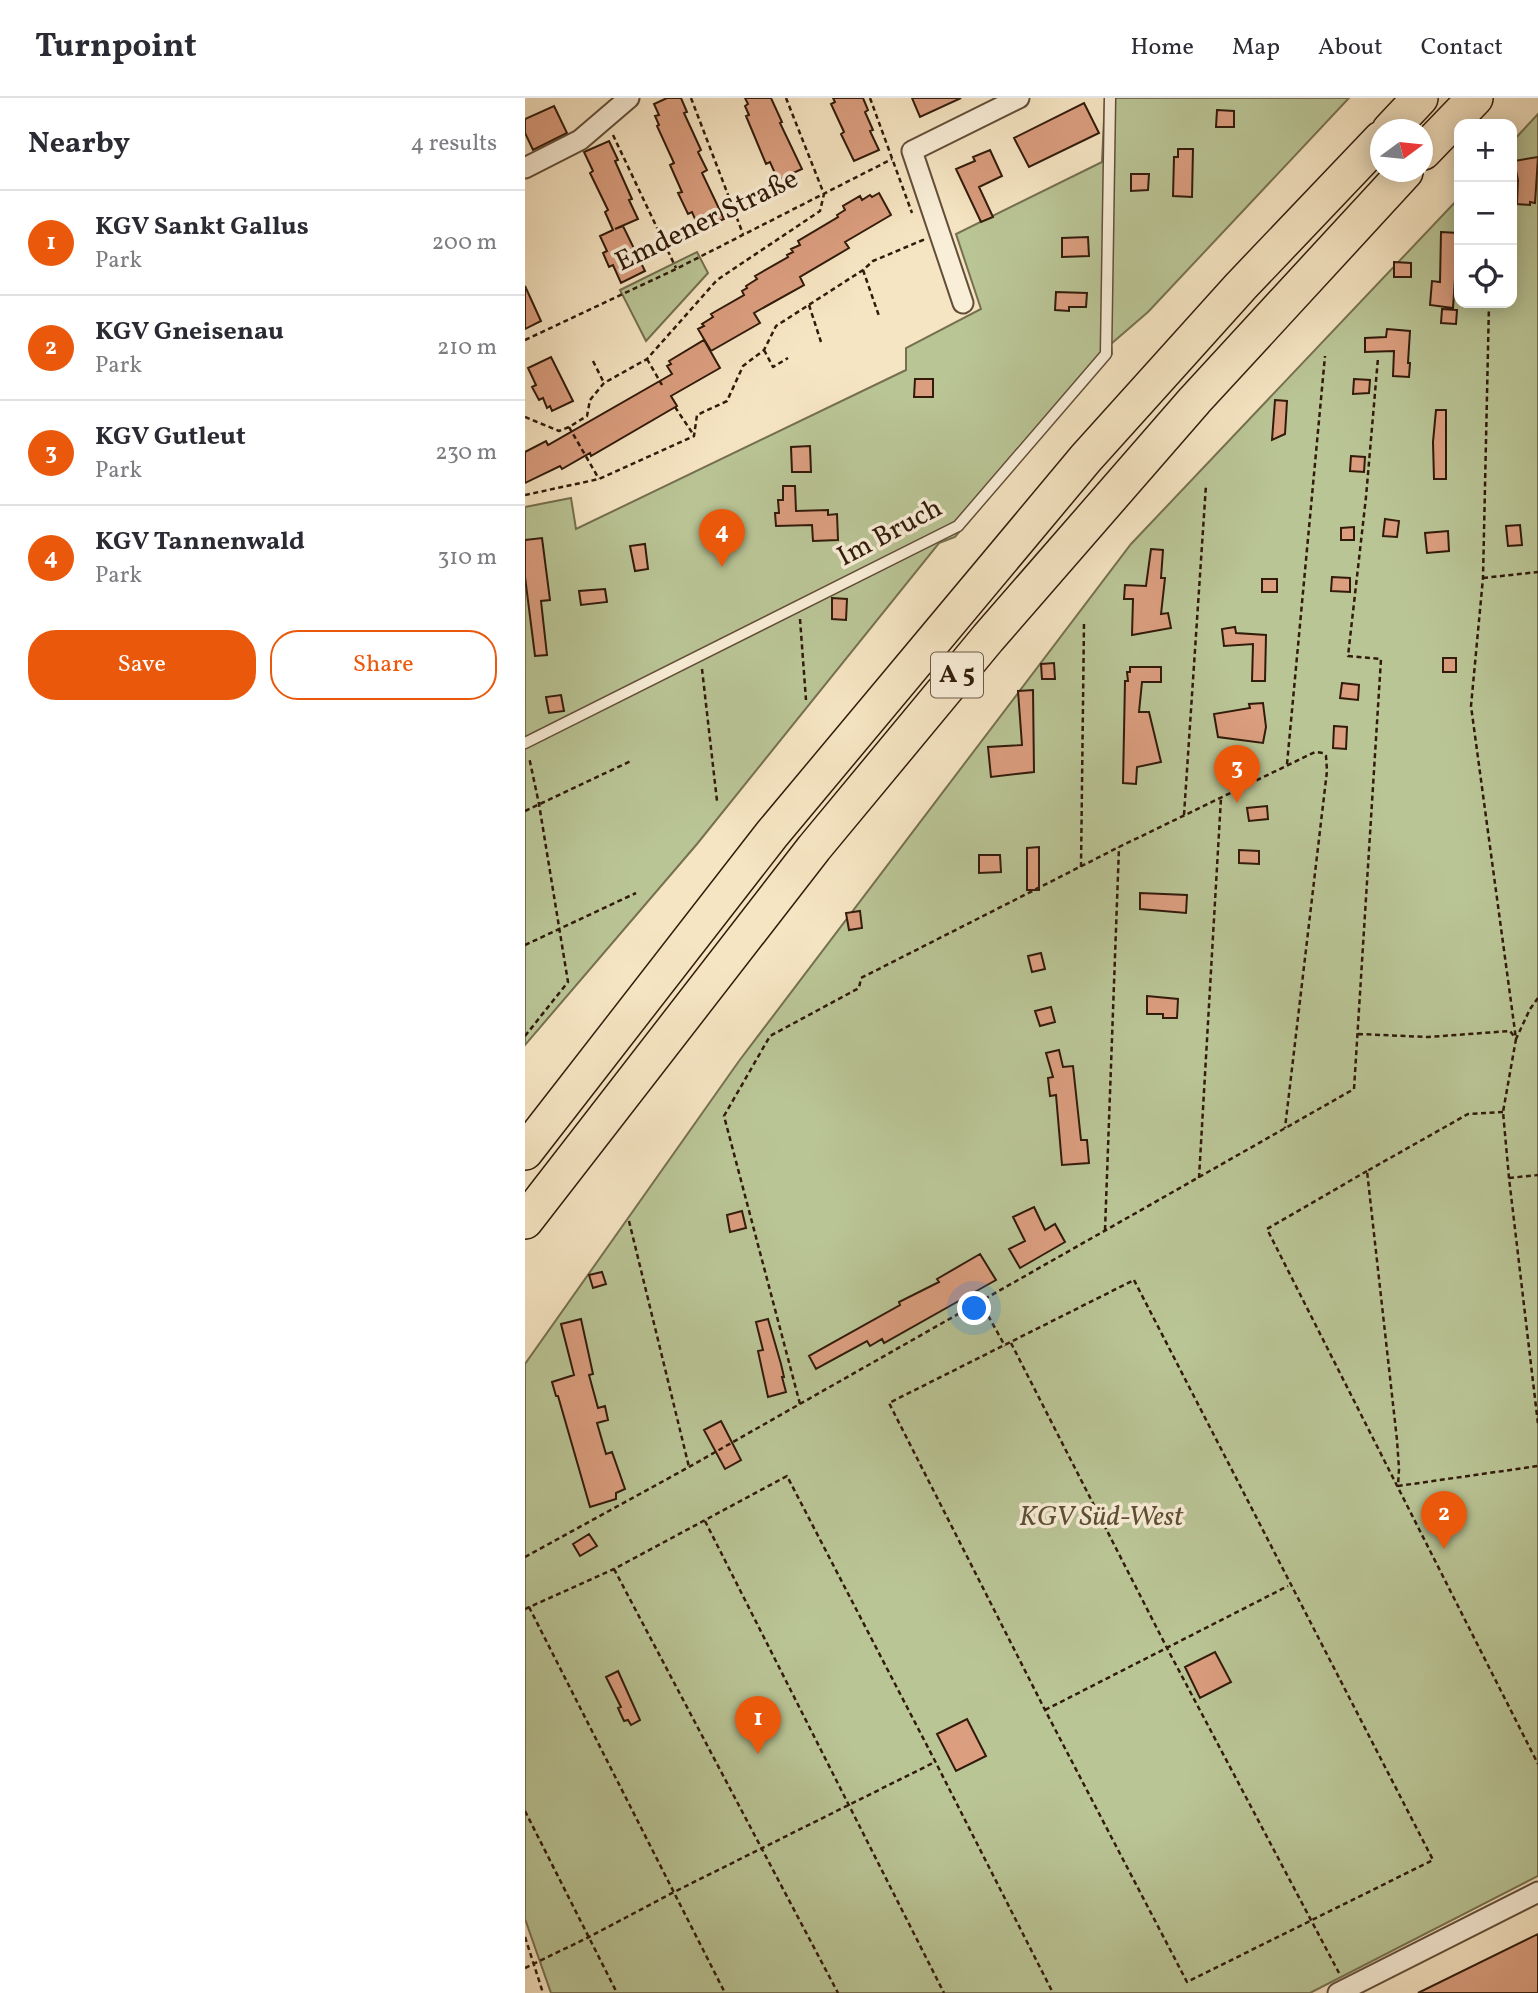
<!DOCTYPE html>
<meta charset="utf-8">
<style>
:root{--surface:#fff;--page:#f7f7f7;--text:#2b2b33;--muted:#7c7c81;--line:#e1e1e2;--accent:#ea580c}
body{margin:0;font-family:Vollkorn,serif;background:var(--page);color:var(--text)}
.controls{position:absolute;right:21px;top:21px;display:grid;overflow:hidden;border-radius:14px;box-shadow:0 4px 18px #0003}
.controls button{width:63px;height:63px;display:grid;place-items:center;padding:0;border:0;border-bottom:2px solid var(--line);background:var(--surface);color:var(--text);font:35px sans-serif}
.compass{position:absolute;left:845px;top:21px;width:63px;height:63px;border-radius:50%;background:var(--surface);box-shadow:0 4px 18px #0003;rotate:75deg}
.you{position:absolute;left:450px;top:1211px;width:24px;height:24px;margin:-18px;border:5px solid #fff;border-radius:50%;background:#1a73e8;box-shadow:0 0 0 10px #1a73e833}
.badge{display:grid;place-items:center;width:46px;height:46px;border-radius:50%;background:var(--accent);color:#fff;font-size:23px;font-weight:700}
.pin{position:absolute;translate:-50% -58px;filter:drop-shadow(0 2px 4px #0008)}
.pin::after{content:'';position:absolute;top:37px;width:24px;height:21px;background:inherit;clip-path:polygon(0 0,100% 0,50% 100%)}
.list{margin:0;padding:0;list-style:none}
h2{display:flex;justify-content:space-between;align-items:center;height:91px;margin:0;padding:0 28px;font-size:30px}
h2 small{font-size:23px;font-weight:400;color:var(--muted)}
.list li{display:grid;grid-template-columns:46px 1fr auto;gap:21px;align-items:center;box-sizing:border-box;height:105px;padding:0 28px;border-top:2px solid var(--line)}
.list b{display:block;font-size:26px;white-space:nowrap}
.list p{margin:0;font-size:23px;white-space:nowrap;color:var(--muted)}
.list em{font-size:23px;font-style:normal;color:var(--muted)}
.actions{display:flex;gap:14px;padding:21px 28px}
.actions a{flex:1;padding:16px 0;border:2px solid var(--accent);border-radius:28px;text-align:center;font-size:24px;color:var(--accent)}
.actions .main{background:var(--accent);color:#fff}
.icon{flex:none;width:38px;height:38px;fill:none;stroke:currentColor;stroke-width:2;stroke-linecap:round;stroke-linejoin:round}
.map{position:relative;flex:none;width:1013px;height:1895px;overflow:hidden}
header{display:flex;align-items:center;gap:42px;box-sizing:border-box;height:98px;padding:0 35px;background:var(--surface);border-bottom:2px solid var(--line)}
header strong{font-size:33px}
nav{display:flex;gap:38px;margin-inline-start:auto;font-size:24px}
main{display:flex}
aside{flex:1;background:var(--surface)}
.map>svg:first-child{display:block}
</style>
<header>
<strong>Turnpoint</strong>
<nav><a>Home</a><a>Map</a><a>About</a><a>Contact</a></nav>
</header>
<main>
<aside>
<h2>Nearby<small>4 results</small></h2>
<ul class="list">
<li><span class="badge">1</span><div><b>KGV Sankt Gallus</b><p>Park</p></div><em>200 m</em></li>
<li><span class="badge">2</span><div><b>KGV Gneisenau</b><p>Park</p></div><em>210 m</em></li>
<li><span class="badge">3</span><div><b>KGV Gutleut</b><p>Park</p></div><em>230 m</em></li>
<li><span class="badge">4</span><div><b>KGV Tannenwald</b><p>Park</p></div><em>310 m</em></li>
</ul>
<div class="actions"><a class="main">Save</a><a>Share</a></div>
</aside>
<div class="map">
<svg width="1013" height="1895" viewBox="0 0 1013 1895">
<rect width="100%" height="100%" fill="#f6e5c3"/>
<filter id="stains"><feTurbulence type="fractalNoise" baseFrequency=".00286" numOctaves="4"/><feColorMatrix values="0 0 0 0 .2 0 0 0 0 .09 0 0 0 0 .02 0 0 0 .5 -.17"/></filter>
<radialGradient id="worn" r=".72"><stop offset=".6" stop-color="#630" stop-opacity="0"/><stop offset="1" stop-color="#630" stop-opacity=".3"/></radialGradient>
<!-- green -->
<path fill="#bac596" stroke="#767050" stroke-width="2" d="M 580,0 L 824,0 L 623,214 L 586,246 L 587,256 L 430,439 L 414,445 L 172,746 L 0,947 L 0,409 L 46,400 L 51,431 L 381,272 L 381,250 L 456,211 L 431,136 L 577,64 Z
M 1013,16 L 1013,1778 L 785,1895 L 26,1895 L 0,1821 L 0,1266 L 214,963 L 606,446 L 934,100 L 934,205 L 987,205 L 987,44 Z
M 172,154 L 183,175 L 121,243 L 95,192 Z"/>
<!-- building -->
<path fill="#db9e7f" stroke="#321b0b" stroke-width="2" d="M 142,0 L 156,0 L 162,14 L 159,15 L 176,52 L 173,54 L 182,72 L 177,75 L 199,121 L 175,132 L 167,114 L 163,116 L 153,95 L 157,94 L 145,67 L 149,65 L 132,28 L 134,27 L 130,18 L 134,17 L 129,6 Z
M 220,0 L 246,0 L 257,24 L 255,25 L 277,71 L 253,82 L 245,64 L 241,66 L 221,18 L 224,17 L 220,8 L 223,6 Z
M 308,0 L 338,0 L 343,12 L 340,14 L 348,32 L 345,33 L 354,52 L 329,63 L 316,36 L 319,34 L 306,6 L 310,4 Z
M 387,0 L 436,0 L 395,19 Z
M 559,5 L 574,35 L 504,69 L 489,40 Z
M 29,8 L 42,35 L 8,52 L 0,35 L 0,21 Z
M 692,12 L 709,13 L 709,29 L 691,29 Z
M 84,43 L 93,62 L 90,63 L 107,101 L 104,102 L 113,121 L 90,131 L 98,128 L 120,173 L 96,185 L 88,167 L 84,169 L 78,155 L 82,153 L 75,138 L 88,132 L 80,114 L 83,112 L 65,75 L 68,73 L 59,54 Z
M 653,51 L 668,51 L 667,99 L 648,98 L 649,59 L 653,59 Z
M 465,52 L 477,78 L 454,89 L 468,119 L 456,124 L 431,71 L 450,63 L 448,59 Z
M 1013,59 L 1010,105 L 1005,104 L 1005,107 L 992,106 L 993,82 L 989,63 Z
M 606,76 L 624,76 L 623,92 L 606,93 Z
M 354,95 L 366,117 L 320,144 L 324,150 L 275,179 L 279,187 L 229,215 L 235,225 L 186,253 L 173,231 L 179,228 L 177,226 L 188,219 L 186,216 L 219,197 L 217,193 L 222,190 L 221,188 L 232,181 L 230,178 L 263,159 L 262,157 L 268,154 L 266,151 L 275,147 L 273,143 L 313,119 L 312,117 L 320,112 L 318,108 L 335,98 L 337,102 L 345,97 L 347,99 Z
M 916,134 L 933,135 L 928,210 L 905,207 L 907,183 L 915,184 Z
M 563,139 L 564,158 L 537,159 L 537,140 Z
M 869,164 L 886,165 L 886,179 L 869,179 Z
M 0,188 L 16,223 L 0,231 Z
M 531,194 L 562,195 L 561,209 L 544,209 L 544,213 L 530,212 Z
M 917,211 L 932,212 L 931,226 L 916,225 Z
M 862,231 L 885,233 L 883,265 L 885,265 L 884,279 L 868,278 L 869,253 L 840,254 L 840,240 L 861,239 Z
M 179,242 L 195,270 L 146,298 L 152,308 L 66,358 L 65,355 L 37,371 L 35,368 L 0,385 L 0,354 L 21,343 L 23,347 L 147,276 L 142,268 L 146,266 L 144,263 Z
M 26,259 L 48,303 L 27,313 L 25,308 L 22,310 L 18,300 L 14,302 L 7,289 L 11,287 L 3,270 Z
M 390,281 L 408,281 L 408,299 L 389,299 Z
M 829,281 L 845,282 L 844,295 L 828,296 Z
M 750,302 L 762,303 L 760,336 L 747,342 Z
M 911,312 L 921,312 L 921,381 L 909,381 L 908,344 Z
M 285,348 L 286,374 L 267,374 L 266,349 Z
M 826,358 L 840,359 L 839,374 L 825,373 Z
M 258,388 L 270,388 L 271,413 L 303,412 L 303,417 L 312,416 L 313,442 L 288,443 L 287,427 L 251,428 L 250,415 L 254,415 L 253,402 L 258,402 Z
M 860,421 L 874,423 L 872,439 L 858,438 Z
M 995,427 L 997,447 L 983,448 L 981,428 Z
M 829,429 L 829,442 L 816,442 L 816,430 Z
M 923,433 L 924,453 L 902,455 L 900,435 Z
M 17,440 L 25,502 L 16,503 L 22,557 L 10,558 L 0,479 L 0,442 Z
M 120,446 L 123,471 L 110,473 L 105,448 Z
M 626,451 L 638,452 L 636,480 L 640,480 L 636,516 L 643,515 L 646,530 L 607,537 L 608,501 L 599,501 L 600,487 L 621,488 Z
M 807,479 L 825,480 L 825,494 L 806,493 Z
M 737,481 L 752,481 L 752,494 L 737,494 Z
M 80,491 L 82,504 L 56,507 L 54,493 Z
M 307,500 L 322,501 L 321,522 L 307,521 Z
M 710,529 L 711,535 L 741,537 L 740,583 L 727,583 L 728,546 L 699,548 L 697,531 Z
M 918,560 L 931,560 L 931,574 L 918,574 Z
M 529,565 L 530,581 L 517,581 L 516,566 Z
M 605,569 L 636,569 L 636,584 L 617,584 L 614,614 L 624,614 L 636,664 L 612,669 L 611,686 L 598,685 L 600,583 L 603,583 L 602,574 L 605,574 Z
M 817,585 L 834,587 L 833,602 L 815,600 Z
M 508,592 L 509,674 L 466,679 L 463,649 L 497,647 L 493,593 Z
M 36,597 L 39,613 L 24,615 L 21,599 Z
M 738,605 L 741,629 L 738,645 L 693,639 L 689,616 L 725,610 L 724,606 Z
M 809,628 L 822,629 L 821,651 L 808,650 Z
M 742,708 L 743,721 L 724,723 L 722,710 Z
M 514,749 L 514,792 L 502,792 L 502,750 Z
M 714,752 L 734,753 L 734,766 L 714,765 Z
M 454,757 L 475,757 L 476,774 L 454,775 Z
M 615,795 L 662,797 L 661,815 L 615,811 Z
M 335,813 L 337,830 L 324,832 L 321,815 Z
M 516,855 L 520,871 L 507,874 L 503,858 Z
M 622,898 L 653,901 L 652,920 L 638,920 L 638,916 L 622,916 Z
M 526,909 L 530,924 L 515,928 L 510,913 Z
M 534,952 L 538,969 L 548,968 L 556,1042 L 562,1042 L 564,1065 L 537,1067 L 531,997 L 525,998 L 523,980 L 528,979 L 521,955 Z
M 509,1109 L 520,1132 L 530,1126 L 540,1144 L 495,1170 L 484,1151 L 500,1143 L 488,1119 Z
M 217,1113 L 221,1130 L 205,1134 L 202,1117 Z
M 455,1156 L 471,1182 L 359,1245 L 357,1241 L 345,1248 L 342,1243 L 291,1271 L 284,1258 L 375,1207 L 374,1204 L 414,1184 L 412,1181 Z
M 77,1174 L 81,1186 L 68,1190 L 64,1177 Z
M 56,1221 L 68,1276 L 64,1277 L 73,1310 L 80,1308 L 83,1322 L 72,1325 L 81,1356 L 87,1354 L 100,1391 L 91,1395 L 91,1401 L 65,1409 L 33,1298 L 31,1298 L 27,1284 L 49,1277 L 36,1226 Z
M 243,1221 L 256,1266 L 259,1279 L 257,1279 L 261,1294 L 243,1299 L 233,1253 L 238,1252 L 231,1224 Z
M 196,1323 L 216,1362 L 200,1371 L 179,1332 Z
M 64,1436 L 72,1448 L 55,1458 L 48,1446 Z
M 690,1554 L 706,1584 L 675,1600 L 660,1569 Z
M 93,1573 L 115,1622 L 106,1627 L 103,1622 L 99,1623 L 93,1610 L 96,1609 L 81,1579 Z
M 442,1621 L 461,1658 L 431,1673 L 412,1636 Z
M 1013,1836 L 1013,1895 L 893,1895 Z"/>
<g fill="none" stroke-linecap="round" stroke-linejoin="round">
<defs>
<path id="lane" d="M 0,645 L 433,428 L 581,256 L 585,0"/>
<path id="street" d="M 0,70 L 55,42 L 104,0
M 438,205 L 387,53 L 494,0
M 813,1895 L 1013,1794"/>
<path id="highway" d="M 865,32 L 895,0
M 898,54 L 950,0
M 0,1054 L 247,736 L 561,360 L 716,188 L 856,41
M 0,1123 L 289,750 L 463,540 L 670,302 L 880,74"/>
</defs>
<!-- lane casing -->
<use href="#lane" stroke="#634e39" stroke-width="13"/>
<!-- street casing -->
<use href="#street" stroke="#634e39" stroke-width="23"/>
<!-- highway casing -->
<use href="#highway" stroke="#321b0b" stroke-width="38"/>
<!-- path -->
<path stroke="#321b0b" stroke-width="2.5" stroke-dasharray="5 3.5" stroke-linecap="butt" d="M 166,0 L 218,136
M 345,0 L 387,115
M 88,37 L 151,170
M 338,172 L 354,218
M 964,205 L 958,480 L 946,608 L 991,941 L 978,1014 L 984,1080 L 1013,1326
M 284,207 L 296,244
M 0,242 L 151,171 L 367,61
M 239,252 L 248,269 L 263,260
M 122,261 L 137,287
M 68,263 L 79,285
M 150,309 L 168,336
M 0,319 L 34,333 L 44,329 L 62,318 L 65,302 L 79,285 L 122,261 L 192,182 L 295,113 L 299,96 L 261,0
M 44,329 L 74,381
M 0,397 L 74,381 L 169,338 L 172,317 L 202,303 L 218,268 L 239,252 L 251,228 L 338,172 L 348,163 L 398,142 L 397,141
M 958,480 L 1013,474
M 275,521 L 281,602
M 177,571 L 192,703
M 762,666 L 800,258
M 0,713 L 106,663
M 659,717 L 681,387
M 556,769 L 559,524
M 0,847 L 111,795
M 833,936 L 903,939 L 985,933 L 991,941 L 1005,911 L 1013,900
M 0,938 L 43,884 L 14,706 L 4,659
M 978,1014 L 943,1016 L 842,1073 L 872,1342 L 874,1371 L 873,1388 L 1013,1368
M 842,1073 L 742,1131 L 1013,1666
M 674,1080 L 696,700
M 984,1080 L 1013,1077
M 104,1123 L 164,1369
M 580,1132 L 594,749
M 609,1182 L 908,1762 L 662,1884 L 520,1612 L 364,1305 Z
M 455,1203 L 480,1248
M 486,1245 L 642,1550 L 814,1875
M 275,1306 L 199,1018 L 245,938 L 334,890 L 336,880 L 594,749 L 790,654 L 798,655 L 801,658 L 802,673 L 760,1030
M 180,1423 L 419,1895
M 0,1459 L 164,1369 L 829,991 L 856,561 L 823,558 L 841,399 L 853,260
M 89,1471 L 313,1895
M 4,1509 L 200,1895
M 0,1511 L 89,1471 L 262,1378 L 410,1663 L 528,1895
M 520,1612 L 763,1488
M 0,1713 L 92,1895
M 0,1839 L 18,1895
M 0,1870 L 64,1839 L 149,1794 L 410,1664"/>
<!-- lane -->
<use href="#lane" stroke="#f9eed8" stroke-width="10"/>
<!-- street -->
<use href="#street" stroke="#f9eed8" stroke-width="19"/>
<!-- highway -->
<use href="#highway" stroke="#f6e5c3" stroke-width="35"/>
</g>
<g text-anchor="middle" dominant-baseline="central" stroke-width="7" stroke-linejoin="round" paint-order="stroke">
<!-- shield labels -->
<rect fill="#f9eed8" stroke="#6e5a48" stroke-width="2" x="406" y="554.5" width="52" height="45" rx="5"/>
<g font-size="26" font-weight="bold" fill="#321b0b">
<text x="432" y="577">A 5</text>
</g>
<!-- street labels -->
<g font-size="28" fill="#321b0b" stroke="#f9eed8">
<text transform="translate(182 123) rotate(-26)">Emdener Straße</text>
<text transform="translate(365 435) rotate(-28)">Im Bruch</text>
</g>
<!-- park labels -->
<g font-size="28" font-style="italic" fill="#5b4e35" stroke="#f9eed8">
<text x="576" y="1419">KGV Süd-West</text>
</g>
</g>
<rect width="100%" height="100%" filter="url(#stains)"/>
<rect width="100%" height="100%" fill="url(#worn)"/>
</svg>
<div class="controls">
<button>+</button>
<button>−</button>
<button><svg class="icon" aria-label="locate" viewBox="0 0 24 24"><circle cx="12" cy="12" r="6"/><path d="M12 2v4M12 18v4M2 12h4M18 12h4"/></svg></button>
</div>
<svg class="compass" viewBox="-18 -18 36 36"><path d="M0-13l5 13h-10z" fill="#e53935"/><path d="M0 13l5-13h-10z" fill="#7c7c81"/></svg>
<div class="you"></div>
<div class="pin badge" style="left:233px;top:1656px">1</div>
<div class="pin badge" style="left:919px;top:1451px">2</div>
<div class="pin badge" style="left:712px;top:705px">3</div>
<div class="pin badge" style="left:197px;top:469px">4</div>
</div>
</main>
